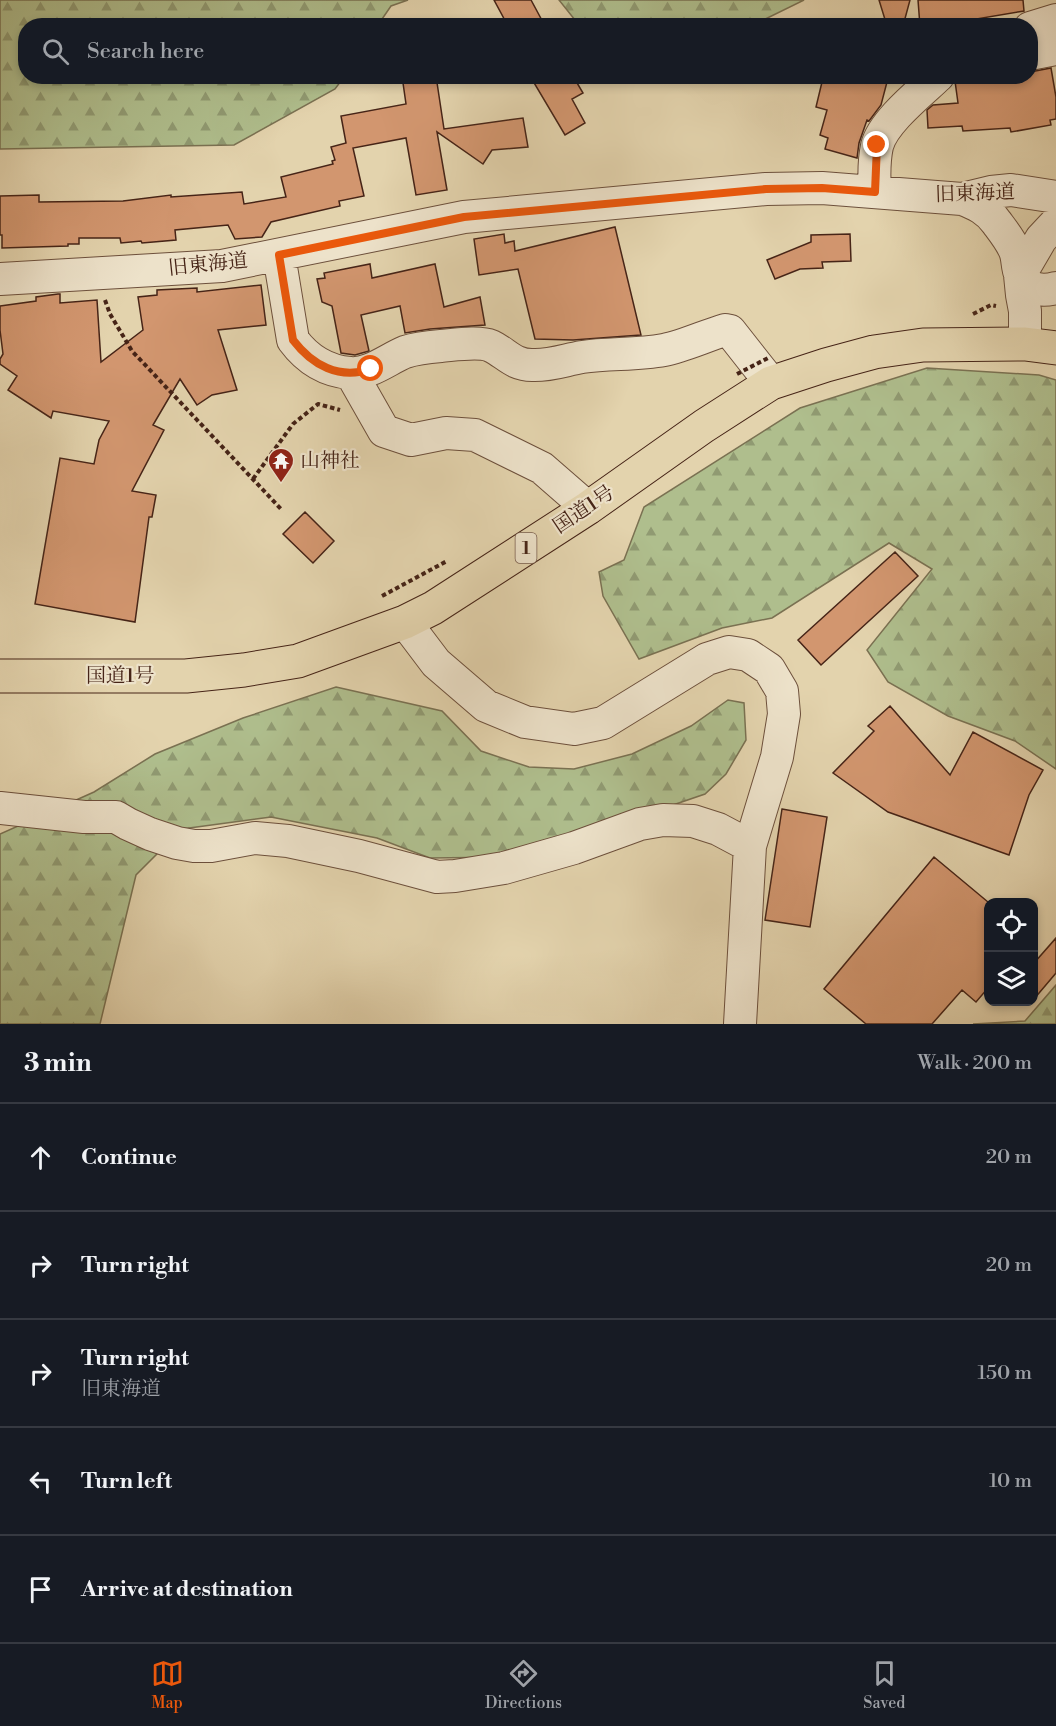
<!DOCTYPE html>
<meta charset="utf-8">
<style>
:root{--surface:#171b24;--page:#242831;--text:#f1f3f6;--muted:#9ea1a6;--line:#363941;--accent:#ea580c}
body{margin:0;font-family:"Libre Bodoni","Noto Serif JP",serif;background:var(--page);color:var(--text)}
.controls{position:absolute;right:18px;bottom:18px;display:grid;overflow:hidden;border-radius:12px;box-shadow:0 3px 9px #0003}
.controls button{width:54px;height:54px;display:grid;place-items:center;padding:0;border:0;border-bottom:2px solid var(--line);background:var(--surface);color:var(--text);font:30px sans-serif}
.stop{position:absolute;width:18px;height:18px;margin:-14px;border:4px solid #ea580c;border-radius:50%;background:#fff}
.stop.end{background:#ea580c;border-color:#fff;box-shadow:0 2px 6px #0008}
.list{margin:0;padding:0;list-style:none}
h2{display:flex;justify-content:space-between;align-items:center;height:78px;margin:0;padding:0 24px;font-size:26px}
h2 small{font-size:20px;font-weight:400;color:var(--muted)}
.list li{display:grid;grid-template-columns:39px 1fr auto;gap:18px;align-items:center;box-sizing:border-box;height:108px;padding:0 24px;border-top:2px solid var(--line)}
.list b{display:block;font-size:22px;white-space:nowrap}
.list p{margin:0;font-size:20px;white-space:nowrap;color:var(--muted)}
.list em{font-size:20px;font-style:normal;color:var(--muted)}
.icon{flex:none;width:33px;height:33px;fill:none;stroke:currentColor;stroke-width:2;stroke-linecap:round;stroke-linejoin:round}
.map{position:relative;flex:none;width:1056px;height:1024px;overflow:hidden}
.search{position:absolute;background:var(--surface);box-shadow:0 3px 9px #0003;left:18px;right:18px;top:18px;height:66px;display:flex;align-items:center;gap:15px;box-sizing:border-box;padding:0 21px;border-radius:24px;color:var(--muted);font-size:22px}
.sheet{height:618px;background:var(--surface)}
nav{display:flex;justify-content:space-around;align-items:center;box-sizing:border-box;height:84px;border-top:2px solid var(--line);background:var(--surface);font-size:16px;color:var(--muted)}
nav a{display:grid;justify-items:center;gap:3px}
nav .on{color:var(--accent)}
.map>svg:first-child{display:block}
</style>
<div class="map">
<svg width="1056" height="1024" viewBox="0 0 1056 1024">
<defs>
<pattern id="forest-firs" width="22" height="20" patternUnits="userSpaceOnUse" patternTransform="scale(1.5)"><rect width="22" height="20" fill="#afbe8d"/><path d="M5 1l3.5 6h-7zM16 11l3.5 6h-7z" fill="#909a72"/></pattern>
</defs>
<rect width="100%" height="100%" fill="#e3d3ad"/>
<filter id="stains"><feTurbulence type="fractalNoise" baseFrequency=".00333" numOctaves="4"/><feColorMatrix values="0 0 0 0 .2 0 0 0 0 .09 0 0 0 0 .02 0 0 0 .5 -.17"/></filter>
<radialGradient id="worn" r=".72"><stop offset=".6" stop-color="#630" stop-opacity="0"/><stop offset="1" stop-color="#630" stop-opacity=".3"/></radialGradient>
<!-- forest -->
<path fill="url(#forest-firs)" stroke="#7a7152" stroke-width="1.5" d="M 0,0 L 408,0 L 391,6 L 378,25 L 26,26 L 26,76 L 344,77 L 335,89 L 234,145 L 0,149 Z
M 559,0 L 804,0 L 753,25 L 579,25 Z
M 927,368 L 1039,375 L 1056,380 L 1056,769 L 1015,741 L 948,716 L 888,682 L 867,650 L 932,569 L 889,543 L 772,618 L 722,628 L 639,659 L 603,596 L 599,572 L 624,560 L 644,507 L 800,408 Z
M 336,687 L 442,711 L 481,751 L 529,767 L 574,769 L 632,754 L 691,726 L 728,700 L 744,703 L 746,740 L 726,774 L 705,794 L 521,857 L 430,858 L 377,838 L 271,817 L 182,829 L 136,875 L 100,1024 L 0,1024 L 0,834 L 94,792 L 155,754 L 243,718 Z
M 1056,985 L 1056,1024 L 973,1024 L 1025,1021 Z"/>
<!-- building -->
<path fill="#d2966f" stroke="#462417" stroke-width="1.5" d="M 494,0 L 531,0 L 545,26 L 508,26 Z
M 879,0 L 910,0 L 903,26 L 887,26 Z
M 918,0 L 1023,0 L 1024,11 L 964,21 L 965,26 L 920,26 Z
M 1051,68 L 1056,97 L 1056,119 L 1050,120 L 1051,125 L 1011,132 L 1010,128 L 963,131 L 962,126 L 928,128 L 927,110 L 933,105 L 958,103 L 955,81 L 980,76 L 1030,76 L 1030,72 Z
M 402,76 L 436,76 L 444,129 L 523,118 L 528,147 L 492,150 L 483,164 L 437,132 L 447,190 L 416,195 L 406,138 L 353,148 L 364,196 L 339,201 L 340,206 L 271,222 L 262,237 L 235,239 L 228,225 L 175,230 L 176,240 L 142,243 L 141,241 L 121,243 L 120,238 L 79,238 L 79,244 L 68,244 L 68,246 L 2,248 L 2,235 L 0,235 L 0,196 L 39,195 L 39,202 L 123,201 L 171,195 L 171,197 L 242,192 L 244,204 L 286,197 L 281,177 L 333,164 L 332,161 L 335,160 L 331,147 L 346,143 L 341,116 L 406,104 Z
M 530,76 L 573,76 L 583,93 L 572,99 L 585,123 L 565,135 Z
M 827,76 L 866,76 L 887,82 L 881,105 L 869,121 L 867,120 L 859,143 L 857,158 L 825,149 L 828,138 L 820,135 L 827,110 L 816,107 L 822,82 L 825,83 Z
M 615,227 L 641,335 L 573,340 L 535,339 L 518,269 L 479,275 L 474,239 L 504,234 L 505,243 L 514,241 L 515,251 Z
M 850,234 L 851,261 L 822,262 L 823,268 L 800,269 L 775,279 L 767,260 L 811,242 L 811,235 Z
M 370,264 L 372,278 L 435,264 L 444,307 L 480,297 L 485,325 L 430,329 L 405,333 L 400,306 L 361,315 L 369,351 L 355,355 L 341,353 L 332,306 L 322,302 L 317,279 L 325,278 L 324,273 Z
M 261,285 L 266,325 L 218,330 L 237,390 L 212,395 L 197,405 L 180,379 L 153,425 L 164,430 L 132,491 L 156,495 L 152,517 L 149,517 L 135,622 L 35,604 L 60,458 L 94,464 L 99,440 L 109,421 L 53,411 L 51,418 L 8,390 L 17,376 L 0,364 L 0,359 L 3,354 L 0,330 L 0,306 L 36,301 L 36,297 L 58,294 L 60,294 L 60,303 L 97,300 L 101,362 L 143,330 L 138,297 L 157,295 L 157,290 L 197,288 L 197,292 Z
M 305,512 L 334,541 L 313,563 L 283,534 Z
M 895,552 L 918,576 L 821,665 L 798,640 Z
M 890,706 L 950,775 L 973,732 L 1043,770 L 1029,795 L 1009,855 L 888,812 L 833,773 L 874,731 L 868,726 Z
M 782,809 L 827,817 L 810,927 L 765,920 Z
M 934,857 L 988,902 L 988,988 L 976,1002 L 962,990 L 932,1024 L 866,1024 L 824,989 Z
M 1056,938 L 1056,973 L 1034,999 L 1034,963 Z"/>
<g fill="none" stroke-linecap="round" stroke-linejoin="round">
<defs>
<path id="minor" d="M 1030,28 L 1056,20
M 1030,54 L 1056,49
M 875,192 C 874,177 874,160 877,146 C 883,122 920,93 938,76
M 962,199 C 976,204 988,210 997,223 C 1003,231 1011,241 1015,251 C 1018,258 1017,267 1020,274 C 1028,290 1041,292 1056,288
M 279,255 L 293,340 C 307,359 326,371 350,373 C 369,375 388,359 405,352 C 417,348 429,347 441,346 C 454,345 479,341 491,346 C 506,353 513,365 532,365 C 549,366 565,360 582,357 C 609,353 637,355 664,350 C 684,346 705,336 725,330 L 730,331 L 771,383
M 0,279 L 222,266 L 464,217 L 766,189 L 822,188 L 962,199 L 991,192 L 1011,190 L 1056,197
M 1025,344 L 1025,311 L 1022,295 L 1020,275 L 1041,239 L 1056,223
M 351,373 L 384,431 L 411,440 L 446,433 L 475,435 L 542,468 L 588,508
M 405,622 L 436,663 L 486,706 L 525,722 L 574,729 L 603,723 L 707,659 L 729,652 L 748,655 L 769,669 L 782,691 L 784,714 L 777,757 L 750,846 L 740,1024
M 0,808 L 84,817 L 116,817 L 128,824 L 150,834 L 177,843 L 194,846 L 211,846 L 255,838 L 288,841 L 359,856 L 437,877 L 455,876 L 504,868 L 574,848 L 640,824 L 663,820 L 693,821 L 718,829 L 750,846"/>
<path id="highway" d="M 0,676 L 186,676 L 244,670 L 298,661 L 405,622 L 433,608 L 588,508 L 704,426 L 771,383 L 826,365 L 874,352 L 923,345 L 1025,344 L 1056,348"/>
</defs>
<!-- minor casing -->
<use href="#minor" stroke="#6d503c" stroke-width="34"/>
<!-- highway casing -->
<use href="#highway" stroke="#462417" stroke-width="35"/>
<!-- path -->
<path stroke="#462417" stroke-width="4" stroke-dasharray="4.5 3" stroke-linecap="butt" d="M 105,300 L 110,314 L 132,351 L 281,509
M 973,314 L 991,305 L 996,306
M 253,479 L 293,424 L 318,404 L 340,410
M 382,596 L 447,561"/>
<!-- minor -->
<use href="#minor" stroke="#ede2ca" stroke-width="32"/>
<!-- highway -->
<use href="#highway" stroke="#e3d3ad" stroke-width="33"/>
<!-- path-bridge -->
<path stroke="#462417" stroke-width="4" stroke-dasharray="4.5 3" stroke-linecap="butt" d="M 737,374 L 768,358"/>
</g>
<g fill="none" stroke-linecap="round" stroke-linejoin="round">
<!-- route -->
<path stroke="#ea580c" stroke-width="8" d="M 371,369 C 339,380 312,365 293,340 L 279,255 L 464,217 L 766,189 L 822,188 L 875,192 L 877,145"/>
</g>
<!-- icons -->
<defs>
<symbol id="temple-pin" viewBox="-11 -11 22 30"><path d="M0 17L-7.5 6A9.5 9.5 0 1 1 7.5 6Z" fill="#8f2418" stroke="#ede2ca"/><path d="M0-6L5-2H3V0L6.5 2.5H4V6H1.5V3h-3V6H-4V2.5H-6.5L-3 0V-2H-5Z" fill="#fff"/></symbol>
</defs>
<g fill-rule="evenodd">
<use href="#temple-pin" x="266" y="446" width="30" height="40"/>
</g>
<g text-anchor="middle" dominant-baseline="central" stroke-width="4.5" stroke-linejoin="round" paint-order="stroke">
<!-- shield labels -->
<rect fill="#ede2ca" stroke="#785d4d" stroke-width="1.5" x="515.5" y="533" width="21" height="30" rx="4.5"/>
<g font-size="18" font-weight="bold" fill="#462417">
<text x="526" y="548">1</text>
</g>
<!-- street labels -->
<g font-size="20" fill="#462417" stroke="#ede2ca">
<text transform="translate(975 194) rotate(-2)">旧東海道</text>
<text transform="translate(208 265) rotate(-6)">旧東海道</text>
<text transform="translate(584 510) rotate(-34)">国道1号</text>
<text x="120" y="676">国道1号</text>
</g>
<!-- poi labels -->
<g font-size="20" fill="#462417" stroke="#ede2ca" text-anchor="start">
<text x="300" y="461">山神社</text>
</g>
</g>
<rect width="100%" height="100%" filter="url(#stains)"/>
<rect width="100%" height="100%" fill="url(#worn)"/>
</svg>
<div class="controls">
<button><svg class="icon" aria-label="locate" viewBox="0 0 24 24"><circle cx="12" cy="12" r="6"/><path d="M12 2v4M12 18v4M2 12h4M18 12h4"/></svg></button>
<button><svg class="icon" aria-label="layers" viewBox="0 0 24 24"><path d="M12 4l9 5-9 5-9-5zM3 14l9 5 9-5"/></svg></button>
</div>
<div class="stop" style="left:371px;top:369px"></div>
<div class="stop end" style="left:877px;top:145px"></div>
<div class="search"><svg class="icon" aria-label="search" viewBox="0 0 24 24"><circle cx="10" cy="10" r="6"/><path d="M15 15l6 6"/></svg>Search here</div>
</div>
<section class="sheet">
<h2>3 min<small>Walk · 200 m</small></h2>
<ul class="list">
<li><svg class="icon" aria-label="ahead" viewBox="0 0 24 24"><path d="M12 20V5M6 11l6-6 6 6"/></svg><div><b>Continue</b></div><em>20 m</em></li>
<li><svg class="icon" aria-label="right" viewBox="0 0 24 24"><path d="M7 20v-9h11M14 6l5 5-5 5"/></svg><div><b>Turn right</b></div><em>20 m</em></li>
<li><svg class="icon" aria-label="right" viewBox="0 0 24 24"><path d="M7 20v-9h11M14 6l5 5-5 5"/></svg><div><b>Turn right</b><p>旧東海道</p></div><em>150 m</em></li>
<li><svg class="icon" aria-label="left" viewBox="0 0 24 24"><path d="M17 20v-9H6M10 6l-5 5 5 5"/></svg><div><b>Turn left</b></div><em>10 m</em></li>
<li><svg class="icon" aria-label="arrive" viewBox="0 0 24 24"><path d="M6 21V4h12l-3 4 3 4H6"/></svg><div><b>Arrive at destination</b></div></li>
</ul>
</section>
<nav>
<a class="on"><svg class="icon" aria-label="map" viewBox="0 0 24 24"><path d="M3 6l6-2 6 2 6-2v14l-6 2-6-2-6 2zM9 4v14M15 6v14"/></svg>Map</a>
<a><svg class="icon" aria-label="directions" viewBox="0 0 24 24"><path d="M12 3l9 9-9 9-9-9zM9 14v-3h6M13 9l2 2-2 2"/></svg>Directions</a>
<a><svg class="icon" aria-label="saved" viewBox="0 0 24 24"><path d="M7 4h10v16l-5-4-5 4z"/></svg>Saved</a>
</nav>
